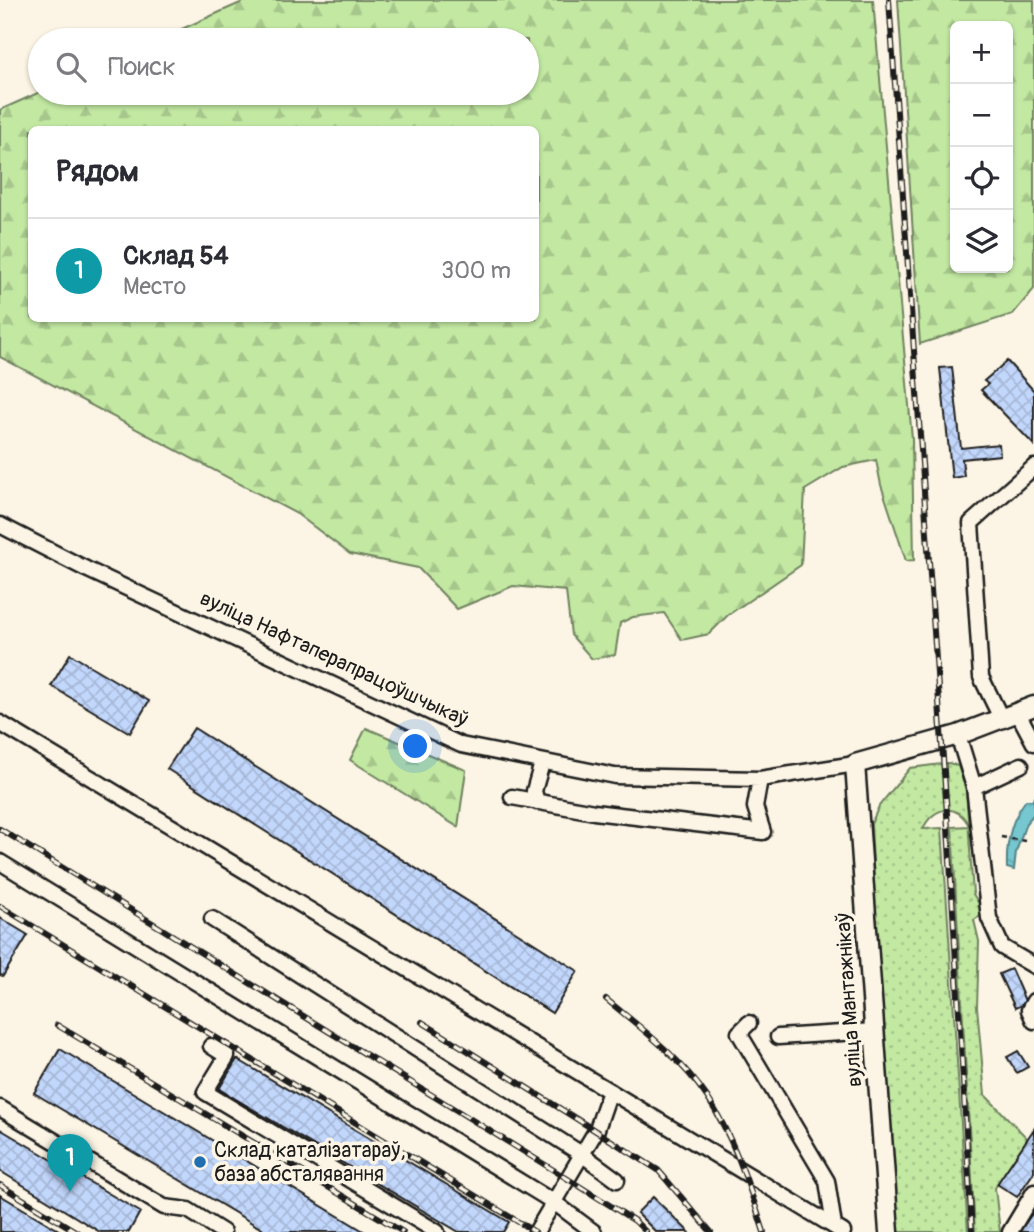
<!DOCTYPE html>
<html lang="ru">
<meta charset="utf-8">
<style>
:root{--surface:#fff;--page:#f2f2f3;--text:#2b2b33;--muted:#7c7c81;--line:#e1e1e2;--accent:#0b8043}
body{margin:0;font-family:Pangolin,sans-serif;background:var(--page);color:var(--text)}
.controls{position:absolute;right:21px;top:21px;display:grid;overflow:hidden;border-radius:10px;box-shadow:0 2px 5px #0004}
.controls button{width:63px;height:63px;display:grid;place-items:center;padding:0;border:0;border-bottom:2px solid var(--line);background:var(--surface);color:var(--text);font:35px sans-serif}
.you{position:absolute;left:416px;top:747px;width:24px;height:24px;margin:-18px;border:5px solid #fff;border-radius:50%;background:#1a73e8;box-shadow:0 0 0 10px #1a73e833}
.badge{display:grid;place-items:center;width:46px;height:46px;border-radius:50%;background:var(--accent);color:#fff;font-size:23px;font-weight:700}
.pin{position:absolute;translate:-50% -58px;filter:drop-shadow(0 2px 4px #0008)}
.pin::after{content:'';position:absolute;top:37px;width:24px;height:21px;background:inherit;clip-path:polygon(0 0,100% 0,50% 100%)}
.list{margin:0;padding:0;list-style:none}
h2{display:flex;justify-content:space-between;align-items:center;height:91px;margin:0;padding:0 28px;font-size:30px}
h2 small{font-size:23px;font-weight:400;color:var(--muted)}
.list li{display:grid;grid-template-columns:46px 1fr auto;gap:21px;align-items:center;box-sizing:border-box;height:105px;padding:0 28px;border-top:2px solid var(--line)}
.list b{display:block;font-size:26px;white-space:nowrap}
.list p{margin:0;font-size:23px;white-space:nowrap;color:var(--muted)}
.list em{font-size:23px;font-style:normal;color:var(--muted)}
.icon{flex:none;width:38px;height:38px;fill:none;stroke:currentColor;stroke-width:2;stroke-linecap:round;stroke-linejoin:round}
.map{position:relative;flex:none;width:1034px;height:1232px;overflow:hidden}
.search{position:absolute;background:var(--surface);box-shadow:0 2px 5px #0004;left:28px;top:28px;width:511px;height:77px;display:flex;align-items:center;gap:18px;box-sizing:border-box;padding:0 24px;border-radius:38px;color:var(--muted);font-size:26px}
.panel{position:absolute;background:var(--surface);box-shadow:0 2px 5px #0004;left:28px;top:126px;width:511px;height:196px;border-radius:10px}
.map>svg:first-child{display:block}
</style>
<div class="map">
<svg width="1034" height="1232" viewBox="0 0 1034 1232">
<defs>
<pattern id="grass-dots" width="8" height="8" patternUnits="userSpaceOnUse" patternTransform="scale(1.75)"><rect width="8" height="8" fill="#c2e8a2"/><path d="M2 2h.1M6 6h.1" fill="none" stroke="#a6c68b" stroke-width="1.8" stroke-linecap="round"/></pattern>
<pattern id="forest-firs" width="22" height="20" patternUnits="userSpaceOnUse" patternTransform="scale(1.75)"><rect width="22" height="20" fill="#c2e8a2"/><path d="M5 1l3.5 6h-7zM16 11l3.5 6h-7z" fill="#a6c68b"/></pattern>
<pattern id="water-ripples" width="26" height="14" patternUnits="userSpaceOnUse" patternTransform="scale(1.75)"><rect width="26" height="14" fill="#76c7d0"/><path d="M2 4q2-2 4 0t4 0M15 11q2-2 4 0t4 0" fill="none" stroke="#66aab2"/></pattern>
<pattern id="building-cross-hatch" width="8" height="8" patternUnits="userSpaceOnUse" patternTransform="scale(1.75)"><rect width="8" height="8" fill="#c2d7fc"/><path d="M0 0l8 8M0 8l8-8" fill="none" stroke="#a6b8d7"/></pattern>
</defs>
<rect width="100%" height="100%" fill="#fcf5e5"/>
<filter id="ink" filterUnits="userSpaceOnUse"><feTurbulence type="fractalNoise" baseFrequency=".0143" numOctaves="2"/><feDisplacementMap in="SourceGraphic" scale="14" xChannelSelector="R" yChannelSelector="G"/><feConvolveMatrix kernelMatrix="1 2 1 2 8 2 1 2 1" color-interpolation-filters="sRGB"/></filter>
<g filter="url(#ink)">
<!-- grass -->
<path fill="url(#grass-dots)" stroke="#6f825f" stroke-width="2" d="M 949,763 L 958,766 L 966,789 L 973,894 L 985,913 L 974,920 L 979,941 L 977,1007 L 985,1095 L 1028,1139 L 995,1188 L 1000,1232 L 975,1232 L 952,827 L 969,826 C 958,802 933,806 923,829 L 942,828 L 968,1232 L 897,1232 L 879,988 L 871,824 L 879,806 L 910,768 Z"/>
<!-- forest -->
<path fill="url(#forest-firs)" stroke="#6f825f" stroke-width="2" fill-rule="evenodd" d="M 247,0 L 873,0 L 912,439 L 914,560 L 906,561 L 881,485 L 876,460 L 843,467 L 805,490 L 801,565 L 728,615 L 709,634 L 682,640 L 664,613 L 633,617 L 620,623 L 615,655 L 592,659 L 571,635 L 566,591 L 513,586 L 457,609 L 418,568 L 350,554 L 297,514 L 0,357 L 0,110 L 40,92 L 527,93 L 527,40 L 157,40 ZM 32,130 L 536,130 L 536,318 L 32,318 Z
M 898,0 L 1034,0 L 1034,289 L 1013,314 L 920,344 ZM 955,26 L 1008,26 L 1008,268 L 955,268 Z
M 366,728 L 466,770 L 458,827 L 350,760 Z"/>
<!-- water -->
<path fill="url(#water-ripples)" stroke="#528388" stroke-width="2" d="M 1034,796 L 1034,814 L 1026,823 L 1016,852 L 1014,870 L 1007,868 C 1006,843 1010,820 1026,800 L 1033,800 Z"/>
<!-- building -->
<path fill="url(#building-cross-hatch)" stroke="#1c1c1c" stroke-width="2" d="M 1007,361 L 1034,391 L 1034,445 L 981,390 L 988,384 L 984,381 Z
M 952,367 L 961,448 L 999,444 L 1000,455 L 962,459 L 964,476 L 952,478 L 940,368 Z
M 70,654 L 149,701 L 130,733 L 51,686 Z
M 194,728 L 578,971 L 552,1013 L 167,769 Z
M 0,918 L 28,935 L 3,976 L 0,975 Z
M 1011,969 L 1026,1003 L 1015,1008 L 999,974 Z
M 60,1049 L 365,1232 L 267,1232 L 34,1093 Z
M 1018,1051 L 1028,1067 L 1017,1073 L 1007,1057 Z
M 237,1059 L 509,1222 L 503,1232 L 459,1232 L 219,1089 Z
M 0,1129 L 140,1212 L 129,1232 L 100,1232 L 0,1171 Z
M 1034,1129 L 1034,1172 L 1017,1197 L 997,1184 Z
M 0,1195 L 62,1232 L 0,1232 Z
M 653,1197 L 689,1232 L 656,1232 L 637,1213 Z
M 1034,1211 L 1034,1232 L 1019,1232 Z"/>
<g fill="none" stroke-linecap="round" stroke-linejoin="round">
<defs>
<path id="minor" d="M 0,525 L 86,569 L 461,745 L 615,776 L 760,779 L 855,764
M 1018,713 L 1034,743
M 1002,720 L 981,677 L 971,523 L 1034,467
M 0,723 L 843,1232
M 958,735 L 974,787 L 989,918 L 1002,947 L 1034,966
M 974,787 L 1021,765
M 512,797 L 594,812 L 763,832 L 755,807 L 760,779
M 537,802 L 534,791 L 542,763
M 0,862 L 555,1203 L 594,1232
M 212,919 L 583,1155 L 617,1180
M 1034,1001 L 1029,1010 L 1034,1021
M 749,1023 L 739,1033 L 827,1181 L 834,1226
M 778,1037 L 874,1031
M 211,1046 L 227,1056 L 205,1092 L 437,1232
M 0,1108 L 164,1207 L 188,1210 L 223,1232
M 536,1232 L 597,1129 L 610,1091
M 1010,1232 L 1034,1192"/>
<path id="major" d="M 889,1232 L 855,764 L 958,735 L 1034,706"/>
</defs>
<!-- minor casing -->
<use href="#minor" stroke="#1c1c1c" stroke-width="19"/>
<!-- major casing -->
<use href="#major" stroke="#1c1c1c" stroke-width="23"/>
<!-- path -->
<path stroke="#1c1c1c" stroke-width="2.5" stroke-dasharray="5 5" stroke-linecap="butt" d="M 1001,837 L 1025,841"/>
<!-- minor -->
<use href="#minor" stroke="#fcf5e5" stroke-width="14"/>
<!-- major -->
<use href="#major" stroke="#fcf5e5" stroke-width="18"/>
<defs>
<path id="rail" d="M 889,0 L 948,828 L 972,1232
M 0,829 L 568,1179 L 635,1221 L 646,1232
M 0,906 L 535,1232
M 606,999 C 641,1028 681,1058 707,1097 C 734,1138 749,1186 764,1232
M 422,1022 L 658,1170 L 711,1232
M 57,1025 L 403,1232
M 0,1185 L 77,1232"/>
</defs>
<!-- rail casing -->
<use href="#rail" stroke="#1c1c1c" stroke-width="6"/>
<!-- rail -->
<use href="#rail" stroke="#fcf5e5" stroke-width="3.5" stroke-dasharray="10" stroke-linecap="butt"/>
</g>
</g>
<!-- markers -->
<circle fill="#1f6fb2" stroke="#fcf5e5" stroke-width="2.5" cx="200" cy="1162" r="7"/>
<g text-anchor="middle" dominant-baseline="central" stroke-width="7" stroke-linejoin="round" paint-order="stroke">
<!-- street labels -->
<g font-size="21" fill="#1c1c1c" stroke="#fcf5e5">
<text transform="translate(334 659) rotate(25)">вуліца Нафтаперапрацоўшчыкаў</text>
<text transform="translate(849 1000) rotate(-94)">вуліца Мантажнікаў</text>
</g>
<!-- poi labels -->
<g font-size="21" fill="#1c1c1c" stroke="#fcf5e5" text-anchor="start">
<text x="214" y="1150">Склад каталізатараў,<tspan x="214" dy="24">база абсталявання</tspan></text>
</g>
</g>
</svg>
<div class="controls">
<button>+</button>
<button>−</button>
<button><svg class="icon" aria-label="locate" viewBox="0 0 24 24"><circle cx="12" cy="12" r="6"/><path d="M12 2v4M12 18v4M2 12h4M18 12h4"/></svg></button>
<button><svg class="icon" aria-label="layers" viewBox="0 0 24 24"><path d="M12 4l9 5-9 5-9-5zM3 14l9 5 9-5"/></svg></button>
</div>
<div class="you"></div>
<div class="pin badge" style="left:70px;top:1192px;background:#0f9aa8">1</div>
<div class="search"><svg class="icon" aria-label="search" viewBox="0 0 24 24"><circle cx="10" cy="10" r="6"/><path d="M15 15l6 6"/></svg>Поиск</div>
<section class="panel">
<h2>Рядом<small></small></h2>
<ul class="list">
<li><span class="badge" style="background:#0f9aa8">1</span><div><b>Склад 54</b><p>Место</p></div><em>300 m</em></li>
</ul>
</section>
</div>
